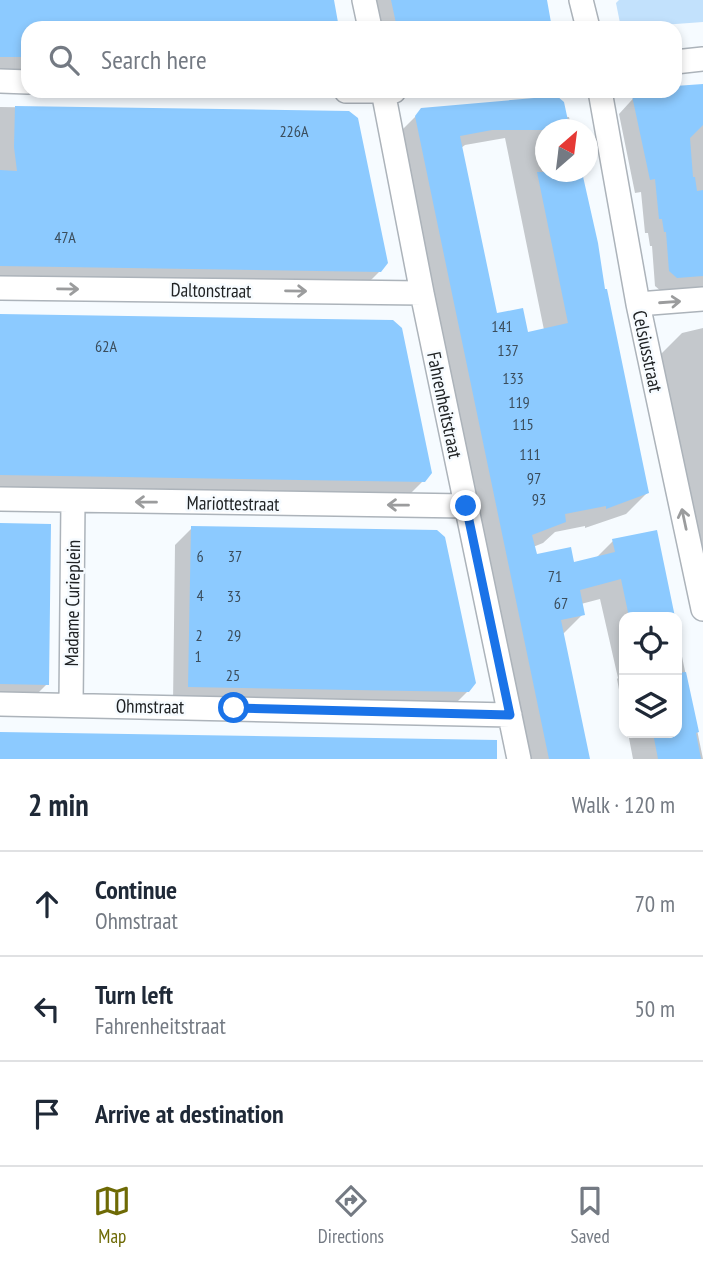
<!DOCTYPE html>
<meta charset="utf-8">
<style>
:root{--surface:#fff;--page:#f2f2f3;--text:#1f2937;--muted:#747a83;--line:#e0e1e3;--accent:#6e6a05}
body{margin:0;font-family:"PT Sans Narrow",sans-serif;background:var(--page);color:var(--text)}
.controls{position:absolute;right:21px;bottom:21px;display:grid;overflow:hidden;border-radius:14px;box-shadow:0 4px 10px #0003}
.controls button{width:63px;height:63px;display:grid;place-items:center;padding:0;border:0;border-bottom:2px solid var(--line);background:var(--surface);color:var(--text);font:35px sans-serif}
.compass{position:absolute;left:535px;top:119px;width:63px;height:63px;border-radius:50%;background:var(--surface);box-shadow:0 4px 10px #0003;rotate:28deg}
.stop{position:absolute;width:21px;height:21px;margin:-16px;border:5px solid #1a73e8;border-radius:50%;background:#fff}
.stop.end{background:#1a73e8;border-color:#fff;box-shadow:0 2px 7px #0008}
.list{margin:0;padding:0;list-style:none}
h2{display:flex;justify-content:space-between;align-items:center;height:91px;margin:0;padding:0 28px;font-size:30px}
h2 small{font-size:23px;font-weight:400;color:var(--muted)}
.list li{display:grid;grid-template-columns:46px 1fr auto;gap:21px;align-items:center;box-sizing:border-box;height:105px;padding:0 28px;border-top:2px solid var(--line)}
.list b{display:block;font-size:26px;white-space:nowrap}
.list p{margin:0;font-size:23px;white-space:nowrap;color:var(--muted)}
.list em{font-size:23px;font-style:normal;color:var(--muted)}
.icon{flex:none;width:38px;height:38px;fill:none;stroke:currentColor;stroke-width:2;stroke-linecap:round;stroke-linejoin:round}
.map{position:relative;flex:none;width:703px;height:759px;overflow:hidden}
.search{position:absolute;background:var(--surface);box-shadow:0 4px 10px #0003;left:21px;right:21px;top:21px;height:77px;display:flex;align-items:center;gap:18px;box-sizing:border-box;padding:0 24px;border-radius:21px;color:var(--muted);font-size:26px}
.sheet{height:406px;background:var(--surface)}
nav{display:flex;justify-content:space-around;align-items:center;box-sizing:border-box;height:98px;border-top:2px solid var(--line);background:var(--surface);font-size:19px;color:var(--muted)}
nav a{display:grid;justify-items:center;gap:4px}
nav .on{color:var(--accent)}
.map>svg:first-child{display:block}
</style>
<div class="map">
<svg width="703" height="759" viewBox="0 0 703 759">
<rect width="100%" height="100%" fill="#f6fbff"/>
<!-- green -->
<path fill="#c2e1fc" d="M 619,0 L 703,0 L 703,22 L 621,28 L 616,3 Z"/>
<!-- shadow -->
<path fill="#0003" fill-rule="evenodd" d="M 3,0 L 332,0 L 337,28 L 28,28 L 28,75 L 0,75 L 0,5 Z
M 366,0 L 545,0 L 551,28 L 372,28 Z
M 703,85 L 703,288 L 662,292 L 655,286 L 652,246 L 650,246 L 648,233 L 645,233 L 641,192 L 635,193 L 619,114 L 640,91 L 675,91 L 675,88 Z
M 0,107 L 349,112 L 380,271 L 361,290 L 0,284 Z
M 422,110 L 569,117 L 572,130 L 546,130 L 546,172 L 581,172 L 596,244 L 604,291 L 647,493 L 626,514 L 585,528 L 585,526 L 555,532 L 543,543 L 533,547 L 536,556 L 573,564 L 595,559 L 613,541 L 656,533 L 674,617 L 624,617 L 624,716 L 617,679 L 618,678 L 600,599 L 581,604 L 583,614 L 562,635 L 588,759 L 524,759 L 400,132 ZM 505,138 L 544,330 L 526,334 L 495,315 L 461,148 L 465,145 Z
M 0,316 L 423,481 L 402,502 L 0,495 Z
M 703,328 L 703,555 L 661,354 L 682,333 Z
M 0,525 L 47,684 L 26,705 L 0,704 Z
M 192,528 L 468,691 L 451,708 L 173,703 L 175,545 Z
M 677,632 L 703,759 L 633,759 L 628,733 L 677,733 Z"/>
<!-- building -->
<path fill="#8ccaff" d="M 0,0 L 334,0 L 339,28 L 28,28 L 28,57 L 0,57 Z
M 391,0 L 547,0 L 552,28 L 397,28 Z
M 703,84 L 703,125 L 690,138 L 693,177 L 695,177 L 697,191 L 703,190 L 703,276 L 677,278 L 669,271 L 666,232 L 664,232 L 662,219 L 659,219 L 655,179 L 650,180 L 631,91 L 675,91 L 675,86 Z
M 557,96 L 564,102 L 570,130 L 492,130 L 460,136 L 497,313 L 523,308 L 528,332 L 568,323 L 537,172 L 582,172 L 598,243 L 605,289 L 607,289 L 630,401 L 649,493 L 606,509 L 606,506 L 565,514 L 566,522 L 532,535 L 537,554 L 571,547 L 574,562 L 615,552 L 612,539 L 657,530 L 675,617 L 629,617 L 621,579 L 580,590 L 585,615 L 561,620 L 590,759 L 549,759 L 415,116 L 421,108 Z
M 15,106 L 349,111 L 358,118 L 388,263 L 381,272 L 0,266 L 0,170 L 17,171 L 14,147 Z
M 0,314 L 393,320 L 402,328 L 432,473 L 425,482 L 0,475 Z
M 0,523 L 51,524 L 49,685 L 0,684 Z
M 191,526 L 437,530 L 445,537 L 476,683 L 469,692 L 188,687 Z
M 686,672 L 699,732 L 696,733 L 701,759 L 658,759 L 653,733 L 677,733 L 677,673 Z
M 0,732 L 497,740 L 497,759 L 0,759 Z"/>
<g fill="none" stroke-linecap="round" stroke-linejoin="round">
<defs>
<path id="street" d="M 364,0 L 370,28
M 581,0 L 588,28
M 675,62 L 703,59
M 0,81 L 28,82
M 346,91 L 394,91
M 383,91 L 422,293 L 519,759
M 600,91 L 638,304 L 703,609
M 0,288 L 422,293
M 638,304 L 703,299
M 0,499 L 466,506
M 0,704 L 510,715
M 71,704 L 73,501"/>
</defs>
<!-- street casing -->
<use href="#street" stroke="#acb3ba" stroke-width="26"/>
<!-- street -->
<use href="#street" stroke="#fff" stroke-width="23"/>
</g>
<!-- one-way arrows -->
<defs><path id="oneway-shaft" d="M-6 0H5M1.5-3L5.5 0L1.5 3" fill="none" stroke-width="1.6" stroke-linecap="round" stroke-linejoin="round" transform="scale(1.75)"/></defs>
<g stroke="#9b9c9d">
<use href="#oneway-shaft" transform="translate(68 289) rotate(1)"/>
<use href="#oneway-shaft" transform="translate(296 291) rotate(1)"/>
<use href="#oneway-shaft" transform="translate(670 302) rotate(-4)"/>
<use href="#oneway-shaft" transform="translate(146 502) rotate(-179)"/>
<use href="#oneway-shaft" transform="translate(398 505) rotate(-179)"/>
<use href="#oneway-shaft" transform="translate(684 519) rotate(-102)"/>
</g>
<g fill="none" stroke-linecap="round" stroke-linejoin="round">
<!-- route -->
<path stroke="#1a73e8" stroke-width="9" d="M 234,708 L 510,715 L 466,506"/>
</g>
<g text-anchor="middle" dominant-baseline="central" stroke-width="5" stroke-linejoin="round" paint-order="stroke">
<!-- number labels -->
<g font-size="16" fill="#3b4d5c">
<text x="294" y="131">226A</text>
<text x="65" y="237">47A</text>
<text x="502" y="326">141</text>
<text x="106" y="346">62A</text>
<text x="508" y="350">137</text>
<text x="513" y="378">133</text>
<text x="519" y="402">119</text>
<text x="523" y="424">115</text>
<text x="530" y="454">111</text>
<text x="534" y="478">97</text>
<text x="539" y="499">93</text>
<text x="200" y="556">6</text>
<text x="235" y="556">37</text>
<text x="555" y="576">71</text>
<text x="200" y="595">4</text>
<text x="234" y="596">33</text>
<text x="561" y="603">67</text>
<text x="199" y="635">2</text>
<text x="234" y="635">29</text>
<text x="198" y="656">1</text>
<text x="233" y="675">25</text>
</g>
<!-- street labels -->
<g font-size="19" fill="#202325" stroke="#f6fbff">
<text transform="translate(211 290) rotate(1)">Daltonstraat</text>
<text transform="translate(648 351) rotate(78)">Celsiusstraat</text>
<text transform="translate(445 405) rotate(78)">Fahrenheitstraat</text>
<text transform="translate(233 503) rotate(1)">Mariottestraat</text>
<text transform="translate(72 603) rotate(-89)">Madame Curieplein</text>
<text transform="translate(150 706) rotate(1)">Ohmstraat</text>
</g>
</g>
</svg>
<div class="controls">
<button><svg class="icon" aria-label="locate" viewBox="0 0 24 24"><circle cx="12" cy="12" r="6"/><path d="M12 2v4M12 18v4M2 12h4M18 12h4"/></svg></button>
<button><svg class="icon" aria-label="layers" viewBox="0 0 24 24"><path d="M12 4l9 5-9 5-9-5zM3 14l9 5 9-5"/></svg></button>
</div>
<svg class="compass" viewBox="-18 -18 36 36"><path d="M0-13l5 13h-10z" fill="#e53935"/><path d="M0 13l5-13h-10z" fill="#747a83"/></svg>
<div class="stop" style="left:234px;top:708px"></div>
<div class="stop end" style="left:466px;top:506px"></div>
<div class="search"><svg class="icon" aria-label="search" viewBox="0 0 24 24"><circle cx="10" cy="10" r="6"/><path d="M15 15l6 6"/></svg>Search here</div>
</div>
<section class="sheet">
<h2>2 min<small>Walk · 120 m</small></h2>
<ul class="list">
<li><svg class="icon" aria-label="ahead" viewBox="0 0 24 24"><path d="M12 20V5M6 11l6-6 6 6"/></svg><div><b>Continue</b><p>Ohmstraat</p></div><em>70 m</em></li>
<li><svg class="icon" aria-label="left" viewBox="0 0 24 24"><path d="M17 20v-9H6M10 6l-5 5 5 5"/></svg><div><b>Turn left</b><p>Fahrenheitstraat</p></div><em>50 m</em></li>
<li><svg class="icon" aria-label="arrive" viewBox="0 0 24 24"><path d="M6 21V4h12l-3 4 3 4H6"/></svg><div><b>Arrive at destination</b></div></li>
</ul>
</section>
<nav>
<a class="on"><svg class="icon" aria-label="map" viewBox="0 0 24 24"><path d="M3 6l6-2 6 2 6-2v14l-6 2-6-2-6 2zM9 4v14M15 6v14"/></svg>Map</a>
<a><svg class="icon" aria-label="directions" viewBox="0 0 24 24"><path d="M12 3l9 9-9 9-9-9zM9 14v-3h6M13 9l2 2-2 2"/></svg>Directions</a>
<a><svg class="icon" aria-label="saved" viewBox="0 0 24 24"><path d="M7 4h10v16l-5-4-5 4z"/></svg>Saved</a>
</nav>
